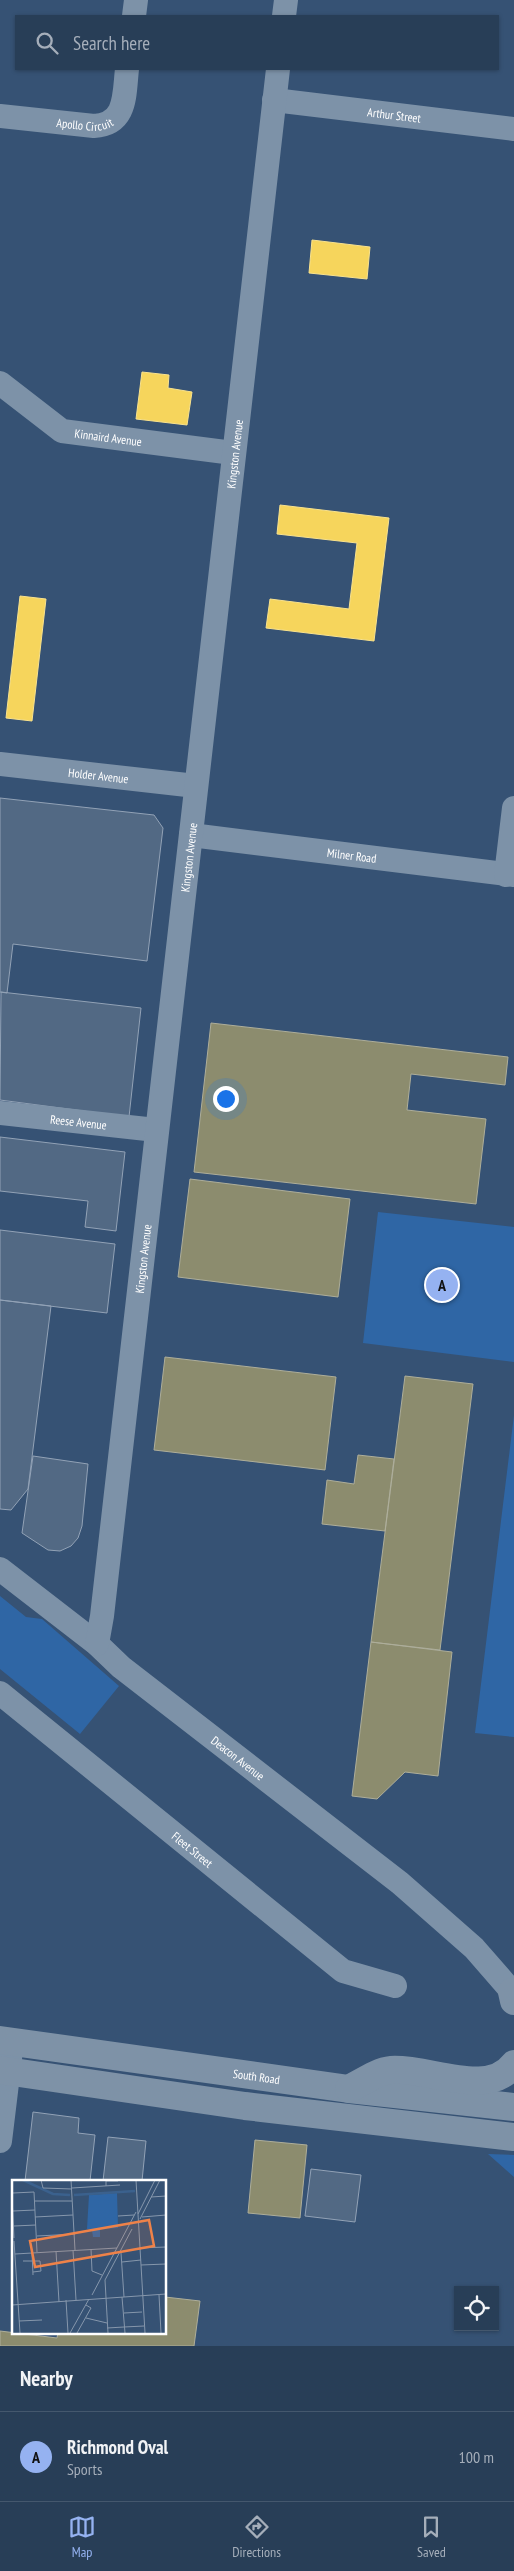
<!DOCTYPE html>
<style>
:root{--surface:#283e57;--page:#344961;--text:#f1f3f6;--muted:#a5aeba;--line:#44576d;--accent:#95b2f1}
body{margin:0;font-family:"PT Sans Narrow",sans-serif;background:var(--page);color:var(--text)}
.controls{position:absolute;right:15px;bottom:15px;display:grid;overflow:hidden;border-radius:0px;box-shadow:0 1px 4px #0004}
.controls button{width:45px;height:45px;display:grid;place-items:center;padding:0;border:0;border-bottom:1px solid var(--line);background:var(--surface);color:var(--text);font:25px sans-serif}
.you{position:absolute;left:225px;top:1098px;width:18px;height:18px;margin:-12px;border:4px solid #fff;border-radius:50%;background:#1a73e8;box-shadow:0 0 0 8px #1a73e833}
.badge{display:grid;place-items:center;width:32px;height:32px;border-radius:50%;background:var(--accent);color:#111;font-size:16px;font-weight:700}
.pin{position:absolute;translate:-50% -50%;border:2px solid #fff;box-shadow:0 1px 5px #0006}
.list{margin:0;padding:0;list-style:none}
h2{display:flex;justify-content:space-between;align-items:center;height:65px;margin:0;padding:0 20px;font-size:21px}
h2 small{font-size:16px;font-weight:400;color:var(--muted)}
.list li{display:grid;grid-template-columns:32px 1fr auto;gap:15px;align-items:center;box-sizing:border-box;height:90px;padding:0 20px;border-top:1px solid var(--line)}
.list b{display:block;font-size:19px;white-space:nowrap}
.list p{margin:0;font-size:16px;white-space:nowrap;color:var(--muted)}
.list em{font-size:16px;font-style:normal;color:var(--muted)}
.icon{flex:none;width:28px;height:28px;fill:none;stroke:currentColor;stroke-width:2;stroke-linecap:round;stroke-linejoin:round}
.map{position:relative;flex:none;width:514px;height:2346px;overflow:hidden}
.search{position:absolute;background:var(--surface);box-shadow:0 1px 4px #0004;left:15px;right:15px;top:15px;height:55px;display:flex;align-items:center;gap:12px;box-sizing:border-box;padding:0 18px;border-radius:0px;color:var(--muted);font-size:19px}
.sheet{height:155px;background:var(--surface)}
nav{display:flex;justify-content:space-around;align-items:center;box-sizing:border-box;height:70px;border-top:1px solid var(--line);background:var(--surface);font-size:14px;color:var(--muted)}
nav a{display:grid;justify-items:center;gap:2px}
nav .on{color:var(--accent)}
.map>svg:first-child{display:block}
</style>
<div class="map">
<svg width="514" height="2346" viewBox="0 0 514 2346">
<rect width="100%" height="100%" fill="#365274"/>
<!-- green -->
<path fill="#2f66a5" d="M 378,1212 L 514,1227 L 514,1362 L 363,1343 Z
M 514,1415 L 514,1737 L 475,1733 Z
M 0,1596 L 26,1617 L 42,1619 L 119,1686 L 80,1734 L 0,1669 Z
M 488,2154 L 514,2155 L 514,2177 Z"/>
<!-- homes -->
<path fill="#f6d55c" stroke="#f9e28d" d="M 312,240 L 370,247 L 367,279 L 309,273 Z
M 142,372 L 169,375 L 168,388 L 192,392 L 187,425 L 136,419 Z
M 280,505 L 389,518 L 374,641 L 266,628 L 270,599 L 349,609 L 357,543 L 277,534 Z
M 20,596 L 46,599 L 32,721 L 6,718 Z"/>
<!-- industry -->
<path fill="#8c8c6e" stroke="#aeae9a" d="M 211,1023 L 508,1057 L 505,1085 L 411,1074 L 407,1110 L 486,1119 L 476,1204 L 194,1172 Z
M 190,1179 L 350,1199 L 338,1297 L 178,1277 Z
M 165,1357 L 336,1377 L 325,1470 L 154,1450 Z
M 405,1376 L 473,1384 L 440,1650 L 371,1642 Z
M 358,1455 L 394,1459 L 385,1531 L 322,1524 L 327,1480 L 354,1484 Z
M 371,1642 L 452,1652 L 438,1776 L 405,1772 L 377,1799 L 352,1796 Z
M 255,2140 L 307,2145 L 300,2218 L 248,2213 Z
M 165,2297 L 200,2301 L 194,2346 L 0,2346 L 0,2331 L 57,2338 L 58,2332 L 165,2332 Z"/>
<!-- building -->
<path fill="#526984" stroke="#92a2b6" d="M 0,798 L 154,815 L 163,828 L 147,961 L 13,944 L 7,993 L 0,992 Z
M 1,992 L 141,1008 L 129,1117 L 0,1100 Z
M 0,1137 L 125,1152 L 116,1231 L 85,1227 L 88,1201 L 0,1191 Z
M 0,1230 L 115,1244 L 107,1313 L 0,1300 Z
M 0,1300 L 51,1306 L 28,1489 L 11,1510 L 0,1509 Z
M 33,1456 L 88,1464 L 82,1526 L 78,1538 L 71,1546 L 60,1551 L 48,1550 L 22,1533 Z
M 33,2112 L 79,2118 L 78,2133 L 95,2135 L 90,2181 L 25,2181 Z
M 108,2137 L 146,2141 L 142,2181 L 103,2181 Z
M 311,2169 L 361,2175 L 355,2222 L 305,2216 Z"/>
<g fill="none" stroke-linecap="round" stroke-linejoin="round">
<!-- minor -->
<g stroke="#7d92a8" stroke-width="24">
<path d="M 134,16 L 136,0"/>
<path d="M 284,16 L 286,0"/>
<path id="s1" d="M 274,100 L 514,129"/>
<path id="s2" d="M 0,116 L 94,126 C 127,124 124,95 127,69"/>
<path id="s3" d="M 0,383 L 62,431 L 233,453"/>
<path id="s4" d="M 0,764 L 196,786"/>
<path id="s5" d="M 191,835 L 514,875"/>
<path d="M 506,875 L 514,808"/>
<path id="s6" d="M 0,1113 L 156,1130"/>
<path id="s7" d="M 0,1569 L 97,1644 L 121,1667 L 400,1883 L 474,1948 L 514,1994"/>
<path id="s8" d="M 97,1644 L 102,1616 L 278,69"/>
<path id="s9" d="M 0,1693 L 343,1971 L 395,1986"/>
<path d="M 0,2141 L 12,2042"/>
</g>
<!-- highway -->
<g stroke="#7e92a7" stroke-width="28">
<path d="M 512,1992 L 514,2001"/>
<path id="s10" d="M 0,2040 L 349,2089 L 514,2107"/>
<path d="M 0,2070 L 245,2106 L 514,2137"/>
<path d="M 349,2089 C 361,2083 378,2071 391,2070 C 428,2067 488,2099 514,2064"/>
</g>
</g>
<g text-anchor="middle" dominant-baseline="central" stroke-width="5" stroke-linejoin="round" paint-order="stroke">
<!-- street labels -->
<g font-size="12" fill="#fff" stroke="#1b4f8f">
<text stroke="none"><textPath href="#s1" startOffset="121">Arthur Street</textPath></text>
<text stroke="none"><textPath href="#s2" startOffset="85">Apollo Circuit</textPath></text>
<text stroke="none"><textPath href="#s3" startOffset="125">Kinnaird Avenue</textPath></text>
<text stroke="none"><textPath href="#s8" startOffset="1198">Kingston Avenue</textPath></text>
<text stroke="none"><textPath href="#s4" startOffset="99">Holder Avenue</textPath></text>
<text stroke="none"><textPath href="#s5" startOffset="162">Milner Road</textPath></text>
<text stroke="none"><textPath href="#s8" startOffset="792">Kingston Avenue</textPath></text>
<text stroke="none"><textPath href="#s6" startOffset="79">Reese Avenue</textPath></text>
<text stroke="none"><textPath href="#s8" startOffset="388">Kingston Avenue</textPath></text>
<text stroke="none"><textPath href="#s7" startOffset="304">Deacon Avenue</textPath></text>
<text stroke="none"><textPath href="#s9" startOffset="248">Fleet Street</textPath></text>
<text stroke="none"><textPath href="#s10" startOffset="259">South Road</textPath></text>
</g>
</g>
<!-- overview -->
<g transform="translate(12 2180)">
<rect width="154" height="154" fill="#365274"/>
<path d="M 105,13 L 106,48 L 88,49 L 88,57 L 81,57 L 80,50 L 75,49 L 77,15 Z" fill="#2f66a5"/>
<path fill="none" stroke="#3b618d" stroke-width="2.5" d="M 11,0 L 41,14 L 58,15M 62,15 L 123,11"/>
<path fill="none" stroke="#8697ac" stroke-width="1" d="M 29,0 L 31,8 L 60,9M 59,0 L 63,70M 124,0 L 133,153M 94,6 L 94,1 L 106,1M 60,8 L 108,5M 1,13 L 22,12 L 25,72M 0,17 L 2,58M 139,17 L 154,16M 23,21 L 60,21M 1,31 L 23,30M 126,34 L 143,0M 106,36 L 122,35M 23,37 L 61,35M 130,37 L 154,35M 128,39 L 148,0M 2,46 L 24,45M 25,56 L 63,54M 2,61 L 8,153M 127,68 L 154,67M 79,69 L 80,91 L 90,95M 61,70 L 64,120M 44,71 L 47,122M 20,73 L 21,95M 109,73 L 112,117M 3,74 L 105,68M 11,81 L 28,81 L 29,91 L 21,92M 110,82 L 129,80M 129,85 L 154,84M 80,115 L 124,32M 147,115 L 149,153M 110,117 L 113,153M 54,120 L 56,153M 0,125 L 154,114M 112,133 L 130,132M 74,138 L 95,143M 7,141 L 30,140M 112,147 L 132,146M 95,148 L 112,147M 58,153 L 77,119M 65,153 L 79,128 L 74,125M 96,153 L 93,100 L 120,49"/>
<path fill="#ee8249" fill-opacity="0.15" stroke="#ee8249" stroke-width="2.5" d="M 137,40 L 142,66 L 23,87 L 18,61 Z"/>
<rect width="154" height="154" fill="none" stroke="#fff" stroke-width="2.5"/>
</g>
</svg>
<div class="controls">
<button><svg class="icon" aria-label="locate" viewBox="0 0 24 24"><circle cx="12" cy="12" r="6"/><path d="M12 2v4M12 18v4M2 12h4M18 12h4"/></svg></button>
</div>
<div class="you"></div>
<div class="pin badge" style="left:442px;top:1285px">A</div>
<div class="search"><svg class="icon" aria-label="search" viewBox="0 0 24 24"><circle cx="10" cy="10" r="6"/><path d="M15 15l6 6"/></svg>Search here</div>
</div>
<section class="sheet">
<h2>Nearby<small></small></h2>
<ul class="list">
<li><span class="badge">A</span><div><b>Richmond Oval</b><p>Sports</p></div><em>100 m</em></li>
</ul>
</section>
<nav>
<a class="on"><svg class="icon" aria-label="map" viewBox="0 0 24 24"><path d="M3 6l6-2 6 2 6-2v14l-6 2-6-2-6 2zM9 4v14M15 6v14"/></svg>Map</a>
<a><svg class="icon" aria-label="directions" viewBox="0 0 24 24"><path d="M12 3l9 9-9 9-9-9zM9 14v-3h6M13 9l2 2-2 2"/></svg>Directions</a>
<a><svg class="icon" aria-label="saved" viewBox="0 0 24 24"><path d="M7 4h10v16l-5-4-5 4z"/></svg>Saved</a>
</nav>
